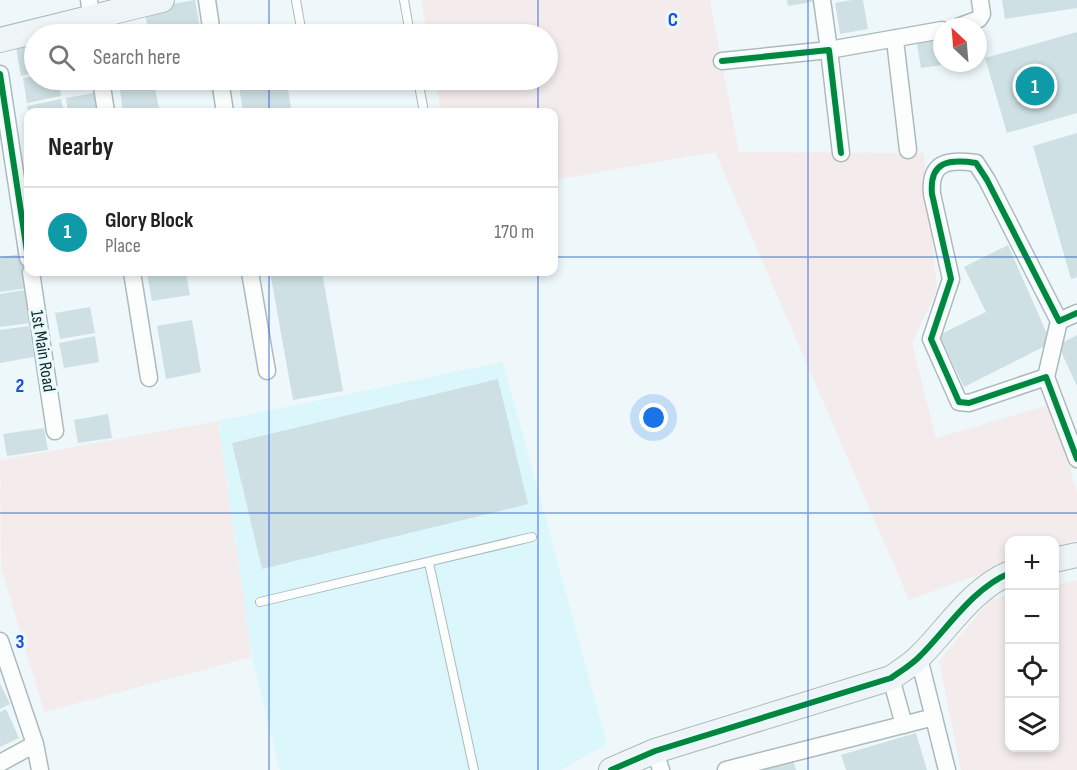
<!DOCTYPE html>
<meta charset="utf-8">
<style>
:root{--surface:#fff;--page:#f2f2f2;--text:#222;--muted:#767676;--line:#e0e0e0;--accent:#617072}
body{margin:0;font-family:"Sofia Sans Condensed",sans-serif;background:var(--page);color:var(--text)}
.controls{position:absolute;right:18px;bottom:18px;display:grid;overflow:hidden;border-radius:12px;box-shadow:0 3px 9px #0003}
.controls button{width:54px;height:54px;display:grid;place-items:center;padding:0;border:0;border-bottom:2px solid var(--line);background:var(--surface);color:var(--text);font:30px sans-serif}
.compass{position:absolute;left:933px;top:18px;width:54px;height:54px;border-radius:50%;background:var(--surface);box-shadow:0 3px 9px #0003;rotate:334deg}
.you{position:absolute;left:654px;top:418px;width:21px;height:21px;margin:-15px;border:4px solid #fff;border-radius:50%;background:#1a73e8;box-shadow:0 0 0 9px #1a73e833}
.badge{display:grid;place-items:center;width:39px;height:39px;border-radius:50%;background:var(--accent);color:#fff;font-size:20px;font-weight:700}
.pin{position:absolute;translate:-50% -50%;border:3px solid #fff;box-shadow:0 2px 6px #0006}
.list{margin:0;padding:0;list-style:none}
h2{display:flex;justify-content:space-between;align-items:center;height:78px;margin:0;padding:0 24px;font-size:26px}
h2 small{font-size:20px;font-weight:400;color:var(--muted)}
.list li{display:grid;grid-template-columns:39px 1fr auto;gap:18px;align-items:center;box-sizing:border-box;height:90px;padding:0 24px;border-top:2px solid var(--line)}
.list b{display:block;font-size:22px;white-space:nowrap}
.list p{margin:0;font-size:20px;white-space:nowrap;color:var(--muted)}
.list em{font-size:20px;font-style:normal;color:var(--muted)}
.icon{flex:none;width:33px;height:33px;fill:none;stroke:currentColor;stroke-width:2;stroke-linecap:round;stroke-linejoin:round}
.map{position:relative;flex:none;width:1077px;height:770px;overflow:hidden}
.search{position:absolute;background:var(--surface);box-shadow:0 3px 9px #0003;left:24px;top:24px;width:534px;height:66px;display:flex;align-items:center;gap:15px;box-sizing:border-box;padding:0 21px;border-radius:33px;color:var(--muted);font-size:22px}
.panel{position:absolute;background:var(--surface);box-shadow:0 3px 9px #0003;left:24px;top:108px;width:534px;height:168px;border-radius:12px}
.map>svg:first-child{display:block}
</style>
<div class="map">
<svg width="1077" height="770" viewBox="0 0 1077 770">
<rect width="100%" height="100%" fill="#eef8fa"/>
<!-- built -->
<path fill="#dbf7fc" d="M 503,362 L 607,744 L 561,770 L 280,770 L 252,657 L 218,421 Z"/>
<!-- green -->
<path fill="#f4ecec" d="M 421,0 L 710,0 L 739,152 L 924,153 L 937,290 L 912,343 L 936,438 L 1052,404 L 1077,493 L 1077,540 L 1055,548 L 1054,540 L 1010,540 L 1009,564 L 909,600 L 715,152 L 554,180 L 554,112 L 441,112 L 435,80 L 548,80 L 548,34 L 427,34 Z
M 218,421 L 252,657 L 44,712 L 1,568 L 0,460 Z
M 1077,580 L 1077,770 L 961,770 L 939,661 L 991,599 L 1009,595 L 1010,748 L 1054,748 L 1055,585 Z"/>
<!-- building -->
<path fill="#cee0e4" d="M 195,0 L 201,33 L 149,34 L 144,9 Z
M 787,0 L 815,0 L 816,1 L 788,6 Z
M 852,0 L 863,0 L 868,29 L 840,34 L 835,3 Z
M 1002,0 L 1077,0 L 1077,8 L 1005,19 Z
M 1077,32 L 1077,113 L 1007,133 L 985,58 Z
M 34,38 L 34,73 L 21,76 L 15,42 Z
M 942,39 L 942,65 L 921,68 L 917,44 Z
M 34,76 L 34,80 L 58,80 L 61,96 L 27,103 L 23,78 Z
M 238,80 L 286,80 L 292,112 L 243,112 Z
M 154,84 L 160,112 L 123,112 L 120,90 Z
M 99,92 L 103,112 L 68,112 L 66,98 Z
M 61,99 L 64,112 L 29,112 L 27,106 Z
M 1077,133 L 1077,277 L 1071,279 L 1033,146 Z
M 1008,245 L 1051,343 L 964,387 L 939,335 L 986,312 L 964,267 Z
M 23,254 L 28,288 L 0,292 L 0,257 Z
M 163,272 L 186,272 L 190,295 L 152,301 L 147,274 Z
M 270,272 L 322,272 L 343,391 L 293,400 Z
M 25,290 L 30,323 L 0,327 L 0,294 Z
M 90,307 L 95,333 L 60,339 L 55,313 Z
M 192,320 L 201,372 L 166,379 L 157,326 Z
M 29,326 L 34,357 L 0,363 L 0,330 Z
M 1077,335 L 1077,386 L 1058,345 Z
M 95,336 L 99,362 L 64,368 L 59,343 Z
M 498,379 L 528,504 L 262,569 L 232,443 Z
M 108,414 L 112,438 L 78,443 L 74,420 Z
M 44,428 L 48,450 L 7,456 L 3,434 Z
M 0,683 L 10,704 L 0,709 Z
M 6,709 L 19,738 L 0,747 L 0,712 Z
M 916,733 L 927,770 L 846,770 L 841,755 Z
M 793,761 L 796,770 L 763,770 L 763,769 Z"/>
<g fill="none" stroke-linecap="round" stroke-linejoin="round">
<defs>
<path id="lane" d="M 296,0 L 302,34
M 404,0 L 410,34
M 418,80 L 424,112
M 429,563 L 474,770
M 260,602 L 532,537"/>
<path id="street" d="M 89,0 L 94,34
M 207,0 L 212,34
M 822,0 L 829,50 L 942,30
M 958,27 L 979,19 L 982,14 L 980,0
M 895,40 L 908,150
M 722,61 L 829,50 L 841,153
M 0,74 L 28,258
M 101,80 L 106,112
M 220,80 L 225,112
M 31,272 L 55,431
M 132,272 L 149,378
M 250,272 L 267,371
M 1077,313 L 1059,321 L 987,180 L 976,163 C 949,159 929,161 932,194 L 951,279 L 931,339 L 959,402 L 969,403 L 1046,377 L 1077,459
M 1046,377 L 1059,321
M 0,641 L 35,744 L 40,770
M 919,658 L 947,770
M 891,678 L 904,725
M 655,751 L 661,770
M 0,763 L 35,744
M 726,770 L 934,717"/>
<path id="secondary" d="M 0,40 L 162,0
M 1054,560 L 1077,555
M 611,770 L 655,751 L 891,678 C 901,671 913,664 921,655 C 948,628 973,588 1010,573"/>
</defs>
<!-- lane casing -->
<use href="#lane" stroke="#adbabc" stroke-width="10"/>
<!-- street casing -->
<use href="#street" stroke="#adbabc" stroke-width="19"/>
<!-- secondary casing -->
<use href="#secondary" stroke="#adbabc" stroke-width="26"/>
<!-- lane -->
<use href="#lane" stroke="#fcfefe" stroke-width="8"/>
<!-- street -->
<use href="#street" stroke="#fcfefe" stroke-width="16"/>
<!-- secondary -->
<use href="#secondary" stroke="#eff5f6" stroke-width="24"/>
<defs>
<path id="cycleway" d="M 722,61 L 829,50 L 841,153
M 0,74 L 28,258
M 1077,313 L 1059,321 L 987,180 L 976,163 C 949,159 929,161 932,194 L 951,279 L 931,339 L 959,402 L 969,403 L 1046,377 L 1077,459
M 611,770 L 655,751 L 891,678 C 901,671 913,664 921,655 C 948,628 973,588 1010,573"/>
</defs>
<!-- cycleway casing -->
<use href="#cycleway" stroke="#eafbfe" stroke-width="10"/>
<!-- cycleway -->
<use href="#cycleway" stroke="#00873e" stroke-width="6"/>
</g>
<!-- grid -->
<path fill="none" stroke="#1d4ed8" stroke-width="1.5" stroke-opacity="0.55" d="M 269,0 L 269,34M 538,0 L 538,34M 808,0 L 808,770M 269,80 L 269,112M 538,80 L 538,112M 0,257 L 28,257M 554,257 L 1077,257M 269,272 L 269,770M 538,272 L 538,770M 0,513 L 1077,513"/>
<g text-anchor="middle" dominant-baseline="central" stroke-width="6" stroke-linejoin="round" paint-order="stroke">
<!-- street labels -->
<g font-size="18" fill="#152629" stroke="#eafbfe">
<text transform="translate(43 351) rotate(81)">1st Main Road</text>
</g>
</g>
<g font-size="20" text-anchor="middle" font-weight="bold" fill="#1d4ed8" stroke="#eafbfe" stroke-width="6" stroke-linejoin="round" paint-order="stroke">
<text x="673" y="26">C</text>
<text x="20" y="392">2</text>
<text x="20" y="648">3</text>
</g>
</svg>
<div class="controls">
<button>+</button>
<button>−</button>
<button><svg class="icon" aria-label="locate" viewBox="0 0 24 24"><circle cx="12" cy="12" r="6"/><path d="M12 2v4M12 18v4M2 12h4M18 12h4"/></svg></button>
<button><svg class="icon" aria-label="layers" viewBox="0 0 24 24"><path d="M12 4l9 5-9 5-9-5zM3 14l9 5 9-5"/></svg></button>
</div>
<svg class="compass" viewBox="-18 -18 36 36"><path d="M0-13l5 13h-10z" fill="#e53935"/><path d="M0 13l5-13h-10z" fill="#767676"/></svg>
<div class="you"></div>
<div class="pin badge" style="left:1035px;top:86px;background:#0f9aa8">1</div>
<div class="search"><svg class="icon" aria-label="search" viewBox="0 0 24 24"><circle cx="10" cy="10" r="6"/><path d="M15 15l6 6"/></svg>Search here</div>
<section class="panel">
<h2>Nearby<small></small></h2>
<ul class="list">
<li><span class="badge" style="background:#0f9aa8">1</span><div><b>Glory Block</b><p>Place</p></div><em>170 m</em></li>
</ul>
</section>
</div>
